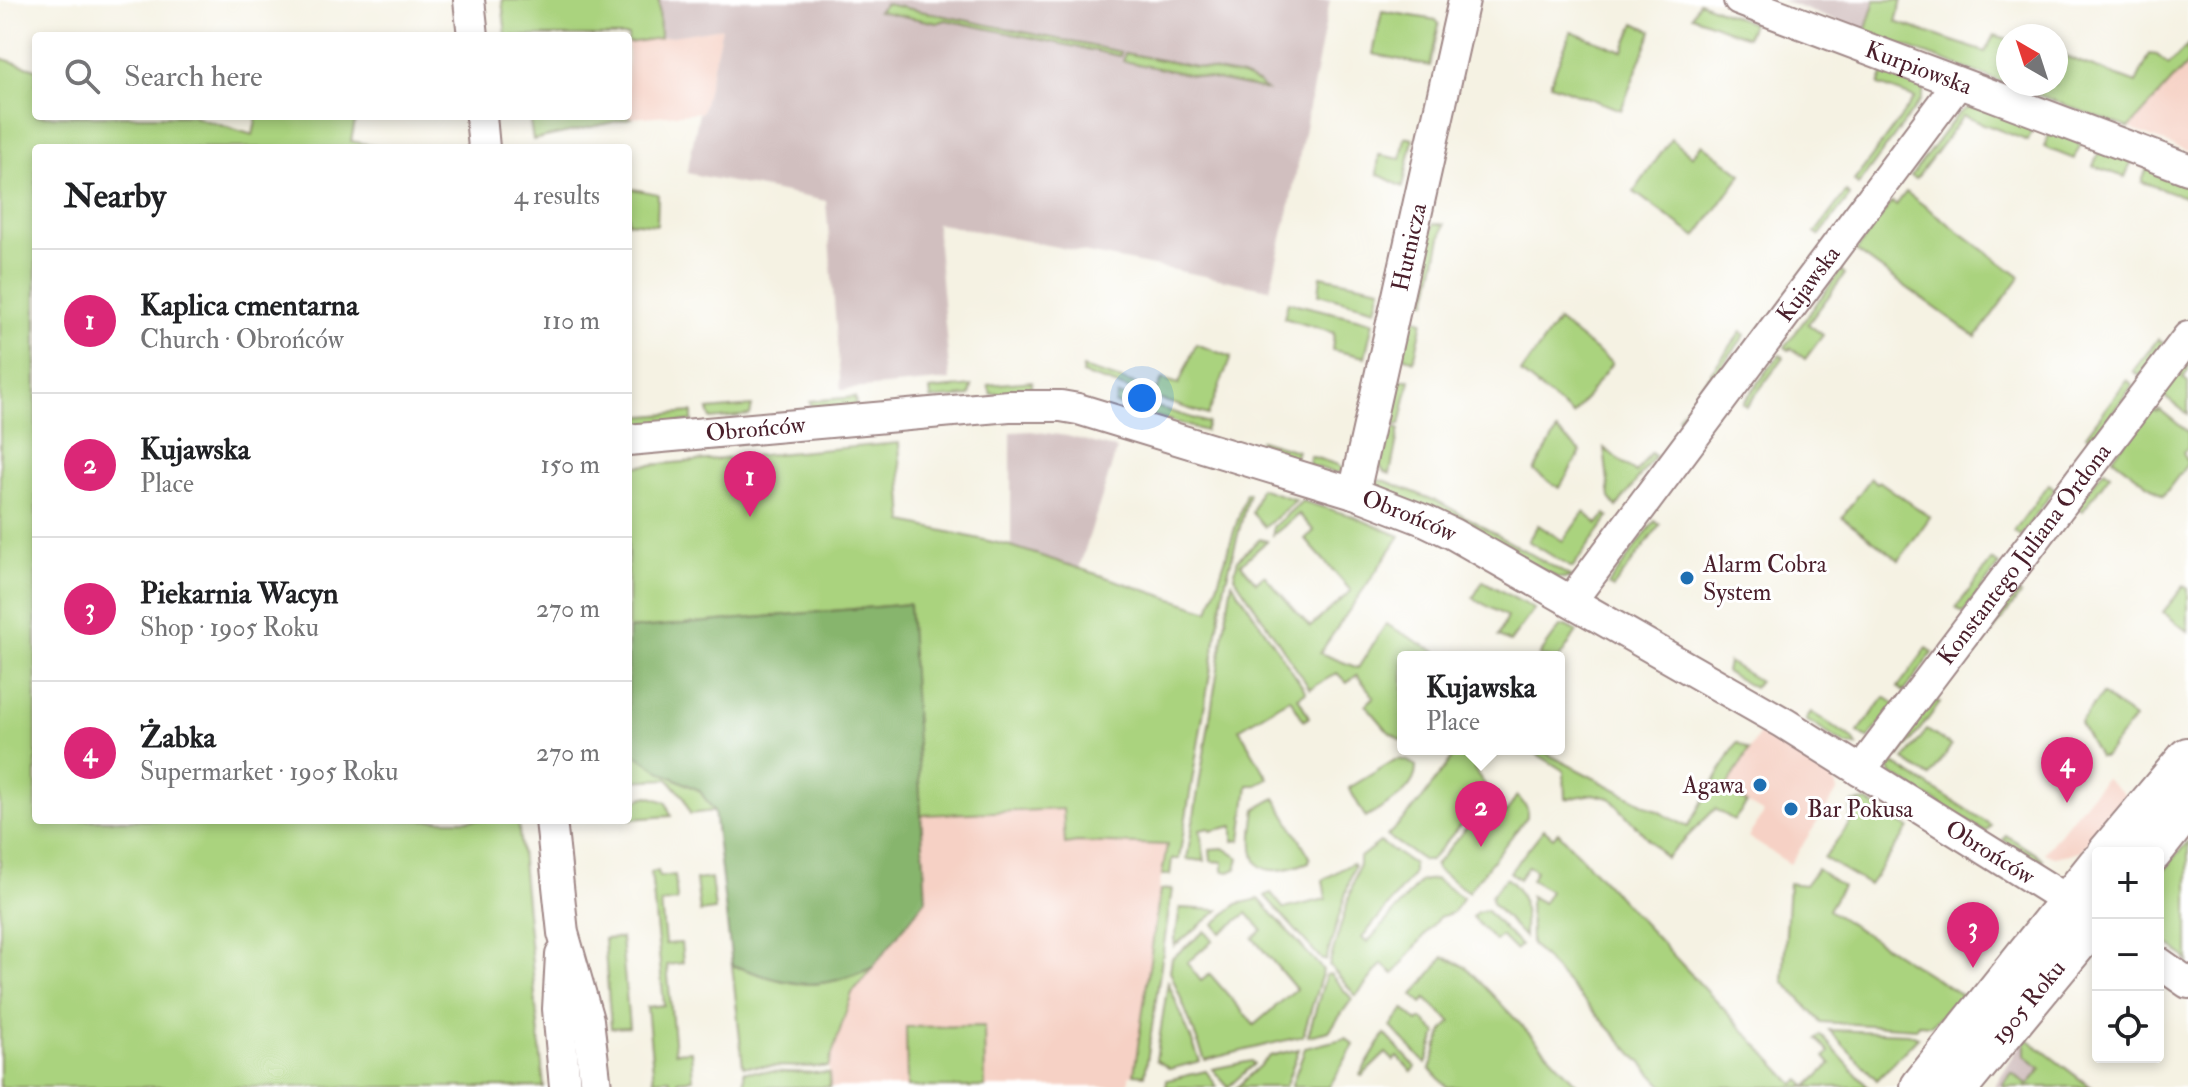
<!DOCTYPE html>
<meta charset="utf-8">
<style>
:root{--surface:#fff;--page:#f6f6f6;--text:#202124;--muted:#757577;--line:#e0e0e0;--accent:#db2777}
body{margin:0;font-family:"IM FELL Double Pica",serif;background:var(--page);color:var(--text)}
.controls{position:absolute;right:24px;bottom:24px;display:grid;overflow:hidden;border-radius:8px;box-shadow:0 4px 12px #0003}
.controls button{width:72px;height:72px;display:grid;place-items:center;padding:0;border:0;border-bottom:2px solid var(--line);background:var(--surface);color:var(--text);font:40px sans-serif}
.compass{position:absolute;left:1996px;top:24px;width:72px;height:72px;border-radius:50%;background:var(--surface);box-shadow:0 4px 12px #0003;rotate:321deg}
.you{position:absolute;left:1142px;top:398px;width:28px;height:28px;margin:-20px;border:6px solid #fff;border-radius:50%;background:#1a73e8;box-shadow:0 0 0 12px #1a73e833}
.badge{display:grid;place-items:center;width:52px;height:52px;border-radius:50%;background:var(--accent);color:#fff;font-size:26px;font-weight:700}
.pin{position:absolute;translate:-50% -66px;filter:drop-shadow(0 2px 4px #0008)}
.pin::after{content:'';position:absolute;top:42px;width:28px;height:24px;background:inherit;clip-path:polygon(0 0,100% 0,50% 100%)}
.popup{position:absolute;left:1397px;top:651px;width:168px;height:104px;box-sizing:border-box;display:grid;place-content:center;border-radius:8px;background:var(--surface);filter:drop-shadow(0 2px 6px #0005);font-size:26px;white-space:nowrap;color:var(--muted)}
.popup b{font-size:30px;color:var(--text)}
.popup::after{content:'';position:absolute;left:50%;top:100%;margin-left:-16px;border:16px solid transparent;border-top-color:var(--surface)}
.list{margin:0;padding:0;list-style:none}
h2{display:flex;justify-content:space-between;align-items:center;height:104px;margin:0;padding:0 32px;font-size:34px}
h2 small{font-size:26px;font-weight:400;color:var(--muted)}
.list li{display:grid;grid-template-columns:52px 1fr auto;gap:24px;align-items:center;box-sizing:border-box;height:144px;padding:0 32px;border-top:2px solid var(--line)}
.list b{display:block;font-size:30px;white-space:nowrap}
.list p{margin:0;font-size:26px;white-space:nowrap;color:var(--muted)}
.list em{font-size:26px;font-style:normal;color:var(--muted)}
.icon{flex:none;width:44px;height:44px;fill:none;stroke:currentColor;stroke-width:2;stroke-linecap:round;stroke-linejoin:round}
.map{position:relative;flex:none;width:2188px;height:1087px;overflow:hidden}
.search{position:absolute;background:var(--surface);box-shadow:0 4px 12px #0003;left:32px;top:32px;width:600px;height:88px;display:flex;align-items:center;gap:20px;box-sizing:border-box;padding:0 28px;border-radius:8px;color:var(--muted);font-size:30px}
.panel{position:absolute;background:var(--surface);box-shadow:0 4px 12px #0003;left:32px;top:144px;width:600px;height:680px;border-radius:8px}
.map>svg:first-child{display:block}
</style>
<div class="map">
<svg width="2188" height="1087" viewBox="0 0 2188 1087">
<rect width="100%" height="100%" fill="#fff"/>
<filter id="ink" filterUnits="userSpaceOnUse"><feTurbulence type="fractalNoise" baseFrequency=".0125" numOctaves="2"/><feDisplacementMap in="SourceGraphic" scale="16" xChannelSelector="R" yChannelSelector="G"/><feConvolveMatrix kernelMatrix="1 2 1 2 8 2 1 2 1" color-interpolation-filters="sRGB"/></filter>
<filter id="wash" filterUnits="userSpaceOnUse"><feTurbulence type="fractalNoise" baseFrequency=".006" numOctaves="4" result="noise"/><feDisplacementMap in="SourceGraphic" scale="32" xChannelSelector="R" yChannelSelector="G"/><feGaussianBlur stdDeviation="1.8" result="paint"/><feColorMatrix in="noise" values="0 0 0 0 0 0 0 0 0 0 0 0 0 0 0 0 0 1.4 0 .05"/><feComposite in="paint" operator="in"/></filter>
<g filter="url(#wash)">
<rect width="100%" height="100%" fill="#f5f2e3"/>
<!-- built -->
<path fill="#f6d1c5" d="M 722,28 L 702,112 L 631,118 L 627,116 L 628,43 Z
M 2188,63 L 2188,152 L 2129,128 Z
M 1761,731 L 1766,738 L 1832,778 L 1836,785 L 1837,791 L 1829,804 L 1790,864 L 1748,837 L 1764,813 L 1725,790 Z
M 2105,778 L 2127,796 L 2080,852 L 2054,857 L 2044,853 Z
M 1063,809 L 1065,844 L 1077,842 L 1168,845 L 1160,883 L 1134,1074 L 1129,1076 L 1129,1087 L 830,1087 L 828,1061 L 852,993 L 926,899 L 921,815 Z"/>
<!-- industrial -->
<path fill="#d1bfbf" d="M 659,0 L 1330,0 L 1289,209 L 1270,289 L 936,223 L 950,380 L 841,390 L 826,201 L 687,173 L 699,113 L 702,112 L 722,28 L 660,38 Z
M 1781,0 L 1875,0 L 1865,32 Z
M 1031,431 L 1067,436 L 1117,449 L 1079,568 L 1011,546 L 1011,432 Z
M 2025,1037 L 2094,1087 L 1994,1087 Z"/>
<!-- green -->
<path fill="#aad37e" stroke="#7a7954" stroke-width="2" d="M 502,0 L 659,0 L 660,38 L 628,43 L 628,36 L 506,36 Z
M 1875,0 L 1902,0 L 1896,22 L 1985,52 L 1994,35 L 2008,39 L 2008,84 L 2056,84 L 2056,53 L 2136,83 L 2150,54 L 2157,55 L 2169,65 L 2188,45 L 2188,63 L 2129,128 L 1865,32 Z
M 1699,2 L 1752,23 L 1747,37 L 1692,16 Z
M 886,4 L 1121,52 L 1120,56 L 946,20 L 937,23 L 878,11 Z
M 1382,11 L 1436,20 L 1439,24 L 1430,66 L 1373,54 Z
M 1635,23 L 1652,31 L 1621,110 L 1550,84 L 1571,31 L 1623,51 Z
M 1125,53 L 1242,76 L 1258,83 L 1266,90 L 1123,61 Z
M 0,58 L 36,69 L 36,116 L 191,116 L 253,135 L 257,116 L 356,116 L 351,141 L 385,148 L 36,148 L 36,820 L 518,820 L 544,1087 L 0,1087 Z
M 1885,70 L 1926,84 L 1921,100 L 1858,185 L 1854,181 L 1915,98 L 1879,85 Z
M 1974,104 L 2034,124 L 2028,141 L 1963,116 L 1916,179 L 1911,176 L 1958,114 Z
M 529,116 L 627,116 L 631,118 L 533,140 Z
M 2051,130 L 2081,144 L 2074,159 L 2044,147 Z
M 1405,137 L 1413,139 L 1403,187 L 1377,174 L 1379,155 L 1401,159 Z
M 1671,139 L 1692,156 L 1702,144 L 1742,174 L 1696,237 L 1634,192 Z
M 2101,147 L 2133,158 L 2125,177 L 2093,166 Z
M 2148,165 L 2188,182 L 2188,198 L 2142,182 Z
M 628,188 L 658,194 L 657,225 L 628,222 Z
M 1846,192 L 1850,196 L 1819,236 L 1815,233 Z
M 1906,192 L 2020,277 L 1976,337 L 1856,251 L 1892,202 L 1896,205 Z
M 1433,224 L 1444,224 L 1427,302 L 1416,298 Z
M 1841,270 L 1845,274 L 1808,324 L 1823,335 L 1805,359 L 1791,348 L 1789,350 L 1785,347 Z
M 1321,276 L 1381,288 L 1376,309 L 1319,294 Z
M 1288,302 L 1373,322 L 1365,357 L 1332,350 L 1334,333 L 1284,318 Z
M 1411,317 L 1423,321 L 1414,361 L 1403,356 Z
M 1558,321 L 1612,363 L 1573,415 L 1521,373 Z
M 1741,332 L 1745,335 L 1682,420 L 1678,417 Z
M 2158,339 L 2164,343 L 2140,376 L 2133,371 Z
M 1196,344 L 1231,357 L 1208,415 L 1082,374 L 1083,368 L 1157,391 L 1162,379 L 1179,384 Z
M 1780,354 L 1784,357 L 1747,406 L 1743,403 Z
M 2188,358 L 2188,371 L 2183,378 L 2188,382 L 2188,414 L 2161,394 Z
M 1398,380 L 1410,380 L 1400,425 L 1388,423 Z
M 2127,380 L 2133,385 L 2092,440 L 2086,435 Z
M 1032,381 L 1030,391 L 991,394 L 988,385 Z
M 972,386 L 970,396 L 931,399 L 930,390 Z
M 1118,395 L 1208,423 L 1205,431 L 1115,404 Z
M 855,397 L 856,406 L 812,410 L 810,401 Z
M 752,406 L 750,415 L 711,419 L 708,410 Z
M 2151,407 L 2157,412 L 2159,409 L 2188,432 L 2188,447 L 2183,453 L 2188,463 L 2163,496 L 2113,458 Z
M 692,412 L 692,421 L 636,426 L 633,417 Z
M 1387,427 L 1399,429 L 1390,474 L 1384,472 L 1378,463 Z
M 1557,431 L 1581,452 L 1559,488 L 1534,471 Z
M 1260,440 L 1297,451 L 1294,459 L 1259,450 Z
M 899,443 L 904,522 L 1011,546 L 1209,611 L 1246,493 L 1249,493 L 1225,584 L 1179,859 L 1172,859 L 1170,875 L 1162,875 L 1167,845 L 1077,842 L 1065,844 L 1063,809 L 921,815 L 908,604 L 628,629 L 628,467 Z
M 1604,448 L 1636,473 L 1651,453 L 1655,456 L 1617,507 L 1610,498 Z
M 1310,456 L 1338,465 L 1345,471 L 1335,473 L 1309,465 Z
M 2104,470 L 2110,474 L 2083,511 L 2076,507 Z
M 1871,478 L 1877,483 L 1879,481 L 1930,517 L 1899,560 L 1842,517 Z
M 1371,480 L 1386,481 L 1441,503 L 1573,578 L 1558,578 L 1382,489 Z
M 2049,484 L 2055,489 L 2020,536 L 2014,531 Z
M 1260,488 L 1296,500 L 1265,527 L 1252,513 Z
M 1302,501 L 1352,516 L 1400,536 L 1320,653 L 1358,668 L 1386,624 L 1445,657 L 1403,657 L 1403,741 L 1389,732 L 1366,705 L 1374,697 L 1357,675 L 1347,683 L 1337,673 L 1310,689 L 1234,576 L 1238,559 L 1260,539 L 1267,541 L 1241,564 L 1256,582 L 1264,575 L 1310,627 L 1351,591 L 1305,539 L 1314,531 L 1299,514 L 1273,535 L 1273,527 Z
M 1584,512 L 1598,524 L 1606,514 L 1609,517 L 1572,568 L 1528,541 L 1538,525 L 1563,541 Z
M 1655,521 L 1660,525 L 1613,588 L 1608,585 Z
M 1992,560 L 1999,565 L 1963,613 L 1956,608 Z
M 1483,581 L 1534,609 L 1510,642 L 1498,637 L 1507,617 L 1473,598 Z
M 1232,582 L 1306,692 L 1298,697 L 1309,717 L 1304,721 L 1290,698 L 1239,729 L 1268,778 L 1257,785 L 1248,785 L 1241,840 L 1233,841 L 1233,826 L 1210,831 L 1209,828 L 1200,830 L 1205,861 L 1187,859 Z
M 2184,586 L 2188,589 L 2188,632 L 2163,612 Z
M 2016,591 L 2021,594 L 1978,651 L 1973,647 Z
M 1566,626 L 1577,632 L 1559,659 L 1539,656 L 1560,627 Z
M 1927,648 L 1933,652 L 1904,692 L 1898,687 Z
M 1728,662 L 1759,681 L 1754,688 L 1726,672 Z
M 2102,694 L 2134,719 L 2104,757 L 2098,757 L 2080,723 Z
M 1885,697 L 1895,704 L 1868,739 L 1858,732 Z
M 1934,699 L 1940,703 L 1899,757 L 1893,754 Z
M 1811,712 L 1853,739 L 1857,746 L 1846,745 L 1806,720 Z
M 1927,730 L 1951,746 L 1930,777 L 1904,760 Z
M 1737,742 L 1749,750 L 1725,790 L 1747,803 L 1734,820 L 1715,809 L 1666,858 L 1610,798 L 1593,794 L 1565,799 L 1564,771 L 1529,749 L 1538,749 L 1688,827 Z
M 628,749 L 663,773 L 699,790 L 714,811 L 690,814 L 684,797 L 668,779 L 628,781 Z
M 1464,749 L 1473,749 L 1480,753 L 1474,769 L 1489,791 L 1430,861 L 1424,861 L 1387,836 L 1419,803 L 1455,754 Z
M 1395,760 C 1404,758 1410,761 1416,767 C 1417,792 1384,806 1366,818 L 1349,788 Z
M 1884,762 L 1894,764 L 1991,825 L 1987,831 L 1985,832 L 1892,774 Z
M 1517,795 L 1527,808 L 1527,817 L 1468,892 L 1436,869 L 1435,865 L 1493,796 L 1506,814 Z
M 648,796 L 666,802 L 671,816 L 630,819 C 630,807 635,799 648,796 Z
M 1275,798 L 1310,857 L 1309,862 C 1251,884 1248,861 1256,809 Z
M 1867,801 L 1909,828 L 1869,885 L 1824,858 L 1850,823 L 1852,803 Z
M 1544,829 L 1553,837 L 1558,832 L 1569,844 L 1794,1084 L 1800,1080 L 1807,1087 L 1831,1064 L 1825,1057 L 1829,1052 L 1817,1039 L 1821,1035 L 1868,1087 L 1664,1087 L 1531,944 L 1530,896 L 1543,903 L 1550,891 L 1531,880 L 1536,871 L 1528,866 L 1519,879 L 1510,872 Z
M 2006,835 L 2043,859 L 2040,863 L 2003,840 Z
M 2188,841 L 2188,963 L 2184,956 L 2158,937 L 2158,878 Z
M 1380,842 L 1413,864 L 1413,875 L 1362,938 L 1367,943 L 1421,881 L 1435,879 L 1463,898 L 1452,913 L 1439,917 L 1394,974 L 1382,964 L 1356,996 L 1329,965 L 1359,864 L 1359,858 Z
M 1224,848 L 1239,858 L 1236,869 L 1230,872 L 1223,871 L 1223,862 L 1211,861 L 1210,849 Z
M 1352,863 L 1354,866 L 1326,960 L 1322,960 L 1265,896 L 1271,893 L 1284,909 L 1326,899 L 1323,880 Z
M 1817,869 L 1842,886 L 1828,910 L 1963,996 L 1931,1025 L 1918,1024 L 1916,1028 L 1821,1022 L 1783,981 L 1789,883 L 1805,885 Z
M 658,871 L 659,877 L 675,875 L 677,901 L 661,903 L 665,944 L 681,943 L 683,963 L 667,965 L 675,1052 L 691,1051 L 693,1079 L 678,1080 L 679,1087 L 671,1087 L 670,1079 L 654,1080 L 647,1007 L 664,1005 L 651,872 Z
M 711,878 L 715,910 L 700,912 L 696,880 Z
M 1506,878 C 1529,897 1524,910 1524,937 L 1492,903 L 1491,896 Z
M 1172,889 L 1145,1075 L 1134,1074 L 1160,890 Z
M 1259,899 L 1323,970 L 1303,1036 L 1205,1060 L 1170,971 L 1172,958 L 1205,931 L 1213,940 L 1187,963 L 1201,981 L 1210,974 L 1254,1025 L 1296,989 L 1253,938 L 1262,930 L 1247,913 L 1221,933 L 1214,924 L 1237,904 Z
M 1180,908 L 1219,910 L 1174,946 Z
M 1486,910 L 1520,946 L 1515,950 L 1501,936 L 1495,941 L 1472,917 L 1477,912 Z
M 621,938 L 629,1027 L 611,1028 L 604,939 Z
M 1444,957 L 1466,967 L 1580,1087 L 1447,1087 L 1430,1069 L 1443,1031 L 1451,1022 L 1426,999 L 1422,1003 L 1413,995 Z
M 732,965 C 789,985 815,994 873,967 L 852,993 L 828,1067 L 743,1066 Z
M 1330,974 L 1352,999 L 1329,1031 L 1308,1036 L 1326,975 Z
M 1168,982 L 1200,1061 L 1170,1069 L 1156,1060 Z
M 1404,1009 L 1418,1022 L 1422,1019 L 1437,1033 L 1426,1064 L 1391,1027 Z
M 984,1026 L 985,1087 L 907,1087 L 906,1027 Z
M 1829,1030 L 1909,1033 L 1918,1037 L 1877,1080 Z
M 1385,1034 L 1416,1067 L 1412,1072 L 1398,1057 L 1394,1061 L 1386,1053 L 1362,1076 L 1360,1075 Z
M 2025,1037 L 2085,1083 L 2091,1087 L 2004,1087 L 2003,1084 L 2012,1073 L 2028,1085 L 2041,1069 L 2025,1056 Z
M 1346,1038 L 1354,1045 L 1329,1087 L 1291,1087 L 1305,1048 Z
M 1299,1049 L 1285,1087 L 1237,1087 L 1270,1056 Z
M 1251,1061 L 1254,1064 L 1228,1087 L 1212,1069 Z
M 744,1071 L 829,1073 L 830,1087 L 745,1087 Z
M 1206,1071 L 1217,1087 L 1166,1087 L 1167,1080 Z"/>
<!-- forest -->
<path fill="#87b56d" stroke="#686a4c" stroke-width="2" d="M 909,604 L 926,899 L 873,967 C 815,994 789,985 732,965 L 714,811 L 699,790 L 663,773 L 628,749 L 628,629 Z"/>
</g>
<g filter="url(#ink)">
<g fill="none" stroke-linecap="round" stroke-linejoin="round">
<defs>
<g id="minor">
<path d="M 469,0 L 473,36"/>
<path id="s1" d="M 1739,0 L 2188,169"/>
<path d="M 481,116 L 484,148"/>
<path id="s2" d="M 628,440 L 1009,406 L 1061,406 L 1078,409 L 1354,493 L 1426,521 L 1453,534 L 1784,723 L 2086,912"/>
<path id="s3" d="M 1354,493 L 1464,0"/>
<path id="s4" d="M 1571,601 L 1958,83"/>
<path id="s5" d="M 1860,771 L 2188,337"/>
<path d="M 551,820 L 563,933 L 588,1020 L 596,1087"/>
<path d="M 561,955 L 558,1009 L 565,1087"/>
<path d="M 2158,962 L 2188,983"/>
</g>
<g id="major">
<path d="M 2108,853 L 2188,758"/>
<path d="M 2151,853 L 2188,806"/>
<path d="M 1921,1087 L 2098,865"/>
<path id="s6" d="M 1958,1087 L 2098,917"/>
</g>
</defs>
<!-- minor casing -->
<use href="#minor" stroke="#a08887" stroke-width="34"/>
<!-- major casing -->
<use href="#major" stroke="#a08887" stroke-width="44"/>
<!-- minor -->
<use href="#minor" stroke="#fff" stroke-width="30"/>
<!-- major -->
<use href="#major" stroke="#fff" stroke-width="40"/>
</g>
</g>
<!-- markers -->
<g fill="#1f6fb2" stroke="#fff" stroke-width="3">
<circle cx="1687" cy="578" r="8"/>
<circle cx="1760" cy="785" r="8"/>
<circle cx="1791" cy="809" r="8"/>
</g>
<g text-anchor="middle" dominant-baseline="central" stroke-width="6" stroke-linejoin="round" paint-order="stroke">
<!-- street labels -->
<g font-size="24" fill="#4a1f2b" stroke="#fff">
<text stroke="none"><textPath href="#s1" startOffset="192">Kurpiowska</textPath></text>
<text stroke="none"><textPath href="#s3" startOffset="252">Hutnicza</textPath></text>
<text stroke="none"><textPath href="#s4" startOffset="396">Kujawska</textPath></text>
<text stroke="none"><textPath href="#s2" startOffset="128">Obrońców</textPath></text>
<text stroke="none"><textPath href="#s2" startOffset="800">Obrońców</textPath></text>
<text stroke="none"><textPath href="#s5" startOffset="272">Konstantego Juliana Ordona</textPath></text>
<text stroke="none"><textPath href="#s2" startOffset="1472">Obrońców</textPath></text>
<text stroke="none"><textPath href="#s6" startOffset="110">1905 Roku</textPath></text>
</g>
<!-- poi labels -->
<g font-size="24" fill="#4a1f2b" stroke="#fff" text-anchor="start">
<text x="1703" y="564">Alarm Cobra<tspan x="1703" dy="28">System</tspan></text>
<text x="1744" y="785" text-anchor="end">Agawa</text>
<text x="1807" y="809">Bar Pokusa</text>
</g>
</g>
</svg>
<div class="controls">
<button>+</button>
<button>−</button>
<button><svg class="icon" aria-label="locate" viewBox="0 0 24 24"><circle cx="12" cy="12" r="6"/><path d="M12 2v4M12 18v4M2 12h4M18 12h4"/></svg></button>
</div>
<svg class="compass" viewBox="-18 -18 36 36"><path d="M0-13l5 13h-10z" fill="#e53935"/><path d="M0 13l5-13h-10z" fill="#757577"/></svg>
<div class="you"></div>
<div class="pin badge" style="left:750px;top:517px">1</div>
<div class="pin badge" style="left:1481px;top:847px">2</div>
<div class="popup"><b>Kujawska</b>Place</div>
<div class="pin badge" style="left:1973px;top:968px">3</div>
<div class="pin badge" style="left:2067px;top:803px">4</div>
<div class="search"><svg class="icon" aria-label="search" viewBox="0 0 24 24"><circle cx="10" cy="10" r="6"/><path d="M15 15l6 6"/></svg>Search here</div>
<section class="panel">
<h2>Nearby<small>4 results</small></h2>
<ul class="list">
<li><span class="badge">1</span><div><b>Kaplica cmentarna</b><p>Church · Obrońców</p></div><em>110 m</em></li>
<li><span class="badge">2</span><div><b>Kujawska</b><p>Place</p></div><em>150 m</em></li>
<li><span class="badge">3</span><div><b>Piekarnia Wacyn</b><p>Shop · 1905 Roku</p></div><em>270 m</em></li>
<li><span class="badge">4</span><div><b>Żabka</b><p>Supermarket · 1905 Roku</p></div><em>270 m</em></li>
</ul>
</section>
</div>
